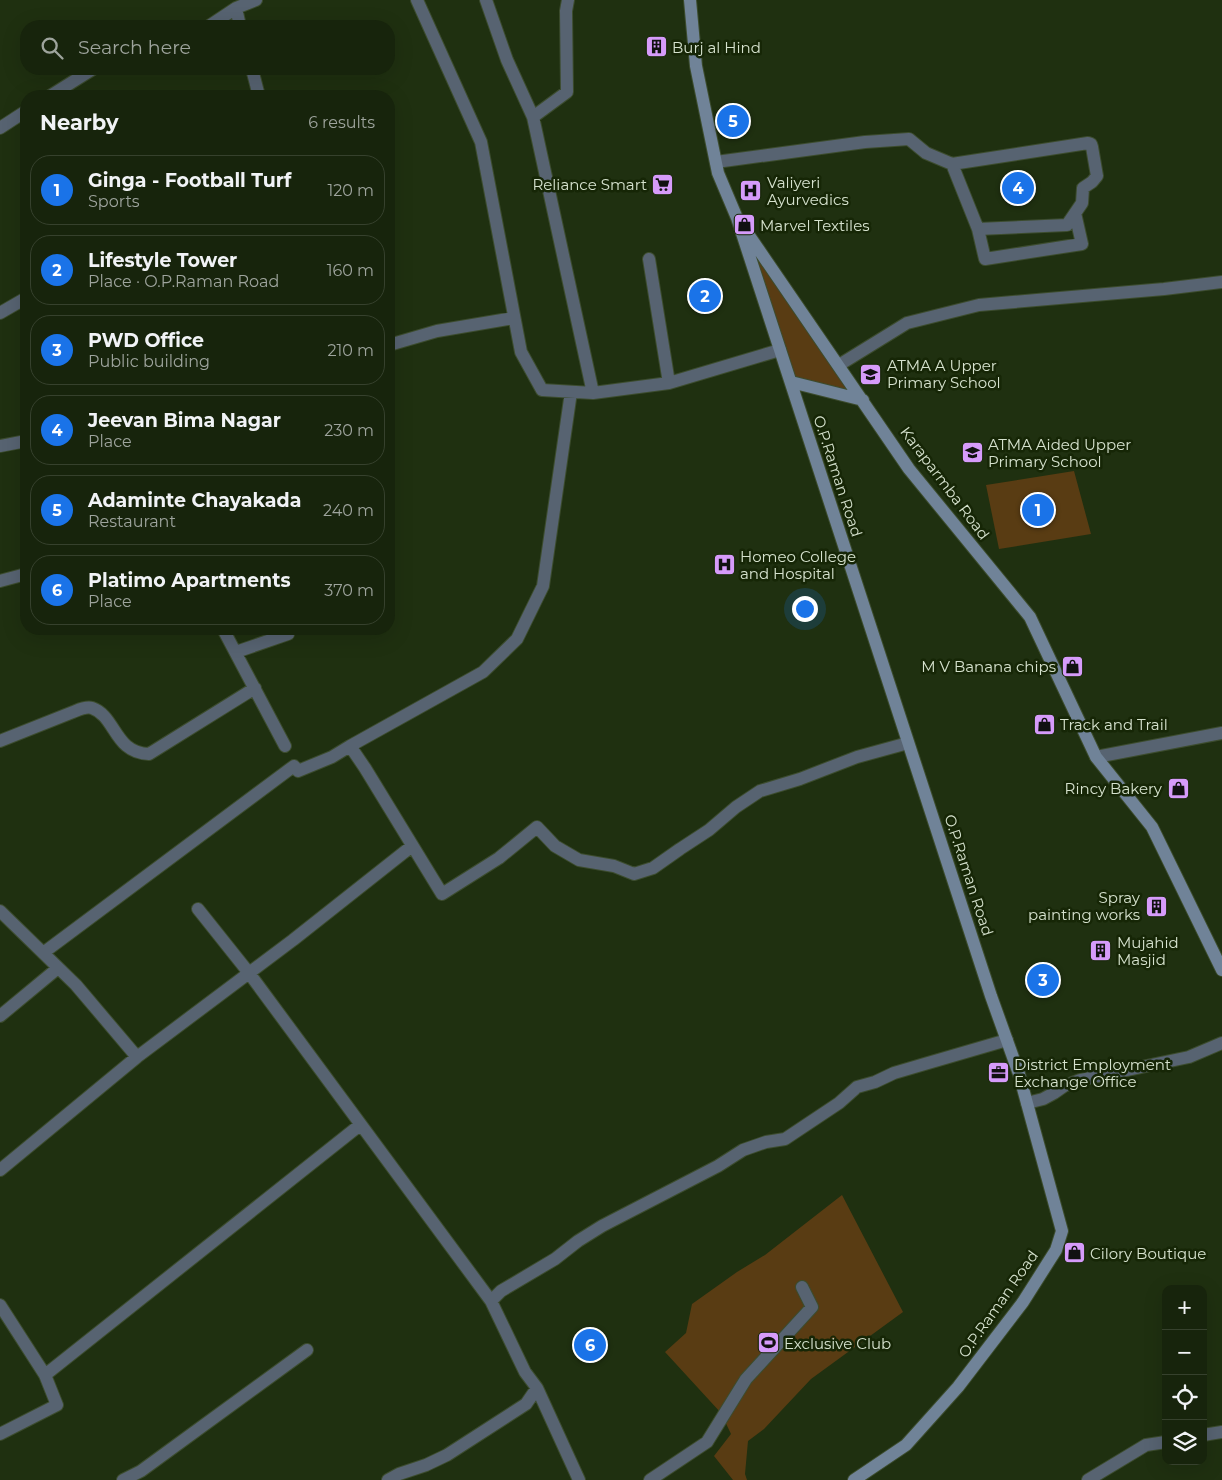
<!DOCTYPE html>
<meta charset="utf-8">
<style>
:root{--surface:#17240c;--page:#202c15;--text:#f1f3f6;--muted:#9ea49d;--line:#36412d;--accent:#1a73e8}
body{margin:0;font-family:Montserrat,sans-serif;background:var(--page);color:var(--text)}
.controls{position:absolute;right:15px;bottom:15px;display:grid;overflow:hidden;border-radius:10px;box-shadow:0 5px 20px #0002}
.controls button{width:45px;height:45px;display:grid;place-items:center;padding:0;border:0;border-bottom:1px solid var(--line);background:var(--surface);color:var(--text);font:25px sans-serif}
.you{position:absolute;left:804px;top:608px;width:18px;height:18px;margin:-12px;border:4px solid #fff;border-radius:50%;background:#1a73e8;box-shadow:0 0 0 8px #1a73e833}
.badge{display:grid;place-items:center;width:32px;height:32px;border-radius:50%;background:var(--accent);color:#fff;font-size:16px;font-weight:700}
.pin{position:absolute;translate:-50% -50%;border:2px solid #fff;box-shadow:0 1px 5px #0006}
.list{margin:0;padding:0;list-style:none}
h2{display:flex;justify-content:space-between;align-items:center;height:65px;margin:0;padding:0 20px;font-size:21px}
h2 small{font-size:16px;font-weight:400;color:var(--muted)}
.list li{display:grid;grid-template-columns:32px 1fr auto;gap:15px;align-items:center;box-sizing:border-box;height:70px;margin:0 10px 10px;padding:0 10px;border:1px solid var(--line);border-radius:20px}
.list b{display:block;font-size:19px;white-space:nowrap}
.list p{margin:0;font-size:16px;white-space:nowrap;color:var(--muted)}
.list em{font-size:16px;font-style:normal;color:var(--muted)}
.icon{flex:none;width:28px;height:28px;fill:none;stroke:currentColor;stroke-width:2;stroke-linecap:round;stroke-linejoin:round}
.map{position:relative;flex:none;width:1222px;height:1480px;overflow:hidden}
.search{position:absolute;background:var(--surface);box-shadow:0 5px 20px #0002;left:20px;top:20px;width:375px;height:55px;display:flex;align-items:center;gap:12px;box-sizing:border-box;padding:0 18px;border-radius:20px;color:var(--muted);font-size:19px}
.panel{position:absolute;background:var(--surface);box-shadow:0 5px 20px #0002;left:20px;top:90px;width:375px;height:545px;border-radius:20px}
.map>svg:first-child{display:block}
</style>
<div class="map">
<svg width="1222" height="1480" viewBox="0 0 1222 1480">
<rect width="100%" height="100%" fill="#1f3010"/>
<!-- green -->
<path fill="#593c13" d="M 752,249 L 854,394 L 791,382 Z
M 1074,471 L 1091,534 L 999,549 L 986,485 Z
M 842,1195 L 903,1312 L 811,1379 L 764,1429 L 748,1441 L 745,1474 L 747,1480 L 733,1480 L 714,1456 L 731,1434 L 721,1413 L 665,1352 L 686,1333 L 692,1304 L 737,1272 L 765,1255 Z"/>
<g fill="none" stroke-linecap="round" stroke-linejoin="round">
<defs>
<path id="street" d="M 417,0 L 481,142 L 521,352 L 542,390 L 593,393 L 669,383 L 780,350
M 486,0 L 507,60 L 533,117 L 593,393
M 236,8 L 240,26
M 209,26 L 236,8 L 256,0
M 252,69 L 259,96
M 50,96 L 93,69
M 533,117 L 567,92 L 566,11 L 568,0
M 0,128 L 26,111
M 716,162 L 865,142 L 909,139 L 926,153 L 952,164 L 1088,143 L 1091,144 L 1092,147 L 1097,176 L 1092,182 L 1083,188 L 1082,203 L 1067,225 L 978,229 L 952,164
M 978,229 L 985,259 L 1082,244 L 1075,213
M 649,259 L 669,383
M 0,313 L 26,298
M 389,345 L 437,331 L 514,318
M 839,365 L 907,323 L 979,305 L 1164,289 L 1222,282
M 0,446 L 26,441
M 0,581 L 26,574
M 223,629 L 285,746
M 236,652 L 288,634 L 287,629
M 0,741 L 73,712 C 78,710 86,706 92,708 C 116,716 114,753 149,754 L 255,688
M 350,746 L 483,672 L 517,639 L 543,586 L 571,392
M 1096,757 L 1222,733
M 198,909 L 249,973 L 491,1301
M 0,911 L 76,985 L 137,1057
M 43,953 L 294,766 L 298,771 L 332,757 L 350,746 L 365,768 L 442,894 L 499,858 L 537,827 L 555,846 L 579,860 L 614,866 L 634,874 L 653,868 L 680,849 L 709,830 L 736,807 L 760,791 L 800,779 L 857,757 L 908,743
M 0,1016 L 58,968
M 1027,1103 L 1043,1099 L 1054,1093 L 1064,1086 L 1080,1080 L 1189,1057 L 1222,1043
M 0,1170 L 137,1057 L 293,940 L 412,846
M 0,1305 L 45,1375 L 57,1405 L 0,1434
M 45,1375 L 360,1125
M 537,1388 L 579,1480
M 1203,1435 L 1222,1432
M 123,1480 L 141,1471 L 307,1350
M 388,1480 L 399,1474 L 426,1465 L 447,1455 L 526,1404 L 537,1388 L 525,1372 L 491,1301 L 501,1291 L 555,1259 L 578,1241 L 602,1226 L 718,1166 L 743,1150 L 766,1142 L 785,1139 L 839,1103 L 857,1087 L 875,1082 L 894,1073 L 928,1063 L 1007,1040
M 650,1480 L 707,1442 L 746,1379 L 812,1307 L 802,1287
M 1088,1480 L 1146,1445 L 1166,1442"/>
<path id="secondary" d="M 690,0 L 696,66 L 718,173 L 737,218 L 909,469 L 1030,617 L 1096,757 L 1152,827 L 1222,970
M 737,218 L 991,996 L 1019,1074 L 1062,1231 L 1056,1250 L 1023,1302 L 958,1387 L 906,1445 L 854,1480
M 791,382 L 863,400"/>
</defs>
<!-- street casing -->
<use href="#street" stroke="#3c4c2e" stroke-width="14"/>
<!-- secondary casing -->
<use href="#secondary" stroke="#3c4c2e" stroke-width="14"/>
<!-- street -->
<use href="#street" stroke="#576371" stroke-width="12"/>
<!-- secondary -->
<use href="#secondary" stroke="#708398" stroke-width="12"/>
</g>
<!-- icons -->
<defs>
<symbol id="building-square" viewBox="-11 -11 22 22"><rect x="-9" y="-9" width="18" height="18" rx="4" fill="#d69bfa" stroke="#162606"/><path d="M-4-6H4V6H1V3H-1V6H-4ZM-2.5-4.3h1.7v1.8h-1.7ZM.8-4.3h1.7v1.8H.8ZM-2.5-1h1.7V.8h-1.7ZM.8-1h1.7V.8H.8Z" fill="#111"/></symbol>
<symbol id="supermarket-square" viewBox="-11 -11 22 22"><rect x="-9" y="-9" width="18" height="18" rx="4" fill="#d69bfa" stroke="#162606"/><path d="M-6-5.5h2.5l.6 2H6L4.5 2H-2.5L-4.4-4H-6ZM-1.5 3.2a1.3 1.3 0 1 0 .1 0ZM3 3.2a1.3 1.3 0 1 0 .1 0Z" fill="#111"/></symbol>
<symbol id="hospital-square" viewBox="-11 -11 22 22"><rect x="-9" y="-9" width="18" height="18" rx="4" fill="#d69bfa" stroke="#162606"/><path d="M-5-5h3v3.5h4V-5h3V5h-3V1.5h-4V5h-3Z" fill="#111"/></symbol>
<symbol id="shop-square" viewBox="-11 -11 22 22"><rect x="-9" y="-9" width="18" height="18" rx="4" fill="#d69bfa" stroke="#162606"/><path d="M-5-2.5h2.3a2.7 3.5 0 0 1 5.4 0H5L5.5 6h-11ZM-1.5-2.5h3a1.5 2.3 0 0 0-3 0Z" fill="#111"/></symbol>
<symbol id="school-square" viewBox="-11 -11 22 22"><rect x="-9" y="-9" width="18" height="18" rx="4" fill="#d69bfa" stroke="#162606"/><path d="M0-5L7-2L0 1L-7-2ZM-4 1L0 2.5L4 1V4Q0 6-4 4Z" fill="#111"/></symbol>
<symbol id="office-square" viewBox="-11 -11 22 22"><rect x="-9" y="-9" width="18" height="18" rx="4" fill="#d69bfa" stroke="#162606"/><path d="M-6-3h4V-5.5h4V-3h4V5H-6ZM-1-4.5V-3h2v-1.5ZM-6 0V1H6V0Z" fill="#111"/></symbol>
<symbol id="stadium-square" viewBox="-11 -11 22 22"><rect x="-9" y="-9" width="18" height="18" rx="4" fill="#d69bfa" stroke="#162606"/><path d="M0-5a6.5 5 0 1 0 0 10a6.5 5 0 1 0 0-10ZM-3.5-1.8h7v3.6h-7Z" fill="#111"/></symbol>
</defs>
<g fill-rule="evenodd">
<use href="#building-square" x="644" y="34" width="25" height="25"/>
<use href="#supermarket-square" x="650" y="172" width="25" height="25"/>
<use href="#hospital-square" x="738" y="178" width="25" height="25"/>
<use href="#shop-square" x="732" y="212" width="25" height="25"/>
<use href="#school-square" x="858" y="362" width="25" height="25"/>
<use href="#school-square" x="960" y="440" width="25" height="25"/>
<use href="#hospital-square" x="712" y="552" width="25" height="25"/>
<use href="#shop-square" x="1060" y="654" width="25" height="25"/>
<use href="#shop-square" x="1032" y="712" width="25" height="25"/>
<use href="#shop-square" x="1166" y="776" width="25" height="25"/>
<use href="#building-square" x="1144" y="894" width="25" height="25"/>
<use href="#building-square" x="1088" y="938" width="25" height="25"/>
<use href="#office-square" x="986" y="1060" width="25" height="25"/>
<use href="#shop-square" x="1062" y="1240" width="25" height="25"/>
<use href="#stadium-square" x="756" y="1330" width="25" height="25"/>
</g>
<g text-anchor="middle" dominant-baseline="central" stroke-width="5" stroke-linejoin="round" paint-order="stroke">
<!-- poi labels -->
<g font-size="15" fill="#d6e2ce" stroke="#162606" text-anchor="start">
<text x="672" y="47">Burj al Hind</text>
<text x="767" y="182">Valiyeri<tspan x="767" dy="17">Ayurvedics</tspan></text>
<text x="647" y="184" text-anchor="end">Reliance Smart</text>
<text x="760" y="225">Marvel Textiles</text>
<text x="887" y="365">ATMA A Upper<tspan x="887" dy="17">Primary School</tspan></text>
<text x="988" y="444">ATMA Aided Upper<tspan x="988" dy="17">Primary School</tspan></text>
<text x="740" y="556">Homeo College<tspan x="740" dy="17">and Hospital</tspan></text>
<text x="1056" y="666" text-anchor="end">M V Banana chips</text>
<text x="1060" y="724">Track and Trail</text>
<text x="1162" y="788" text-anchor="end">Rincy Bakery</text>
<text x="1140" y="897" text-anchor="end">Spray<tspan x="1140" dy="17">painting works</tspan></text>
<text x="1117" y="942">Mujahid<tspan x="1117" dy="17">Masjid</tspan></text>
<text x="1014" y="1064">District Employment<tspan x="1014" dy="17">Exchange Office</tspan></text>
<text x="1090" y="1253">Cilory Boutique</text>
<text x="784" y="1343">Exclusive Club</text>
</g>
<!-- street labels -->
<g font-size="15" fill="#d6e2ce" stroke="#162606">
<text transform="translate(838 476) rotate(72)">O.P.Raman Road</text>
<text transform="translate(945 483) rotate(53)">Karaparmba Road</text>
<text transform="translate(969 875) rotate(72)">O.P.Raman Road</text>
<text transform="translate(998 1304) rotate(-55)">O.P.Raman Road</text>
</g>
</g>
</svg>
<div class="controls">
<button>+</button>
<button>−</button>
<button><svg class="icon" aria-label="locate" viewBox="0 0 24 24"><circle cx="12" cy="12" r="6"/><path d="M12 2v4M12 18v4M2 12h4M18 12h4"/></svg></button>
<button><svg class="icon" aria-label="layers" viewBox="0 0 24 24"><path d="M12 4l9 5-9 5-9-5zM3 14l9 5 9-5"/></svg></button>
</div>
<div class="you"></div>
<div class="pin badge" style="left:1038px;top:510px">1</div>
<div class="pin badge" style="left:705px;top:296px">2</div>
<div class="pin badge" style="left:1043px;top:980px">3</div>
<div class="pin badge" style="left:1018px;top:188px">4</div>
<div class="pin badge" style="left:733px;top:121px">5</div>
<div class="pin badge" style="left:590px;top:1345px">6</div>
<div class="search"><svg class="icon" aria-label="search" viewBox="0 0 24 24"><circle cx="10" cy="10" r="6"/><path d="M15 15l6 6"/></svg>Search here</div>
<section class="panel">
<h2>Nearby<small>6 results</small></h2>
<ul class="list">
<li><span class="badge">1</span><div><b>Ginga - Football Turf</b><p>Sports</p></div><em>120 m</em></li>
<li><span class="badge">2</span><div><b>Lifestyle Tower</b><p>Place · O.P.Raman Road</p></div><em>160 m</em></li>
<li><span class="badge">3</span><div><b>PWD Office</b><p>Public building</p></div><em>210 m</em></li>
<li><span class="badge">4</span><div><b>Jeevan Bima Nagar</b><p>Place</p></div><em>230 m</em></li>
<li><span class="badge">5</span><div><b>Adaminte Chayakada</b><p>Restaurant</p></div><em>240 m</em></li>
<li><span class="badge">6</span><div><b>Platimo Apartments</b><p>Place</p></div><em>370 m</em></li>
</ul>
</section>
</div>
